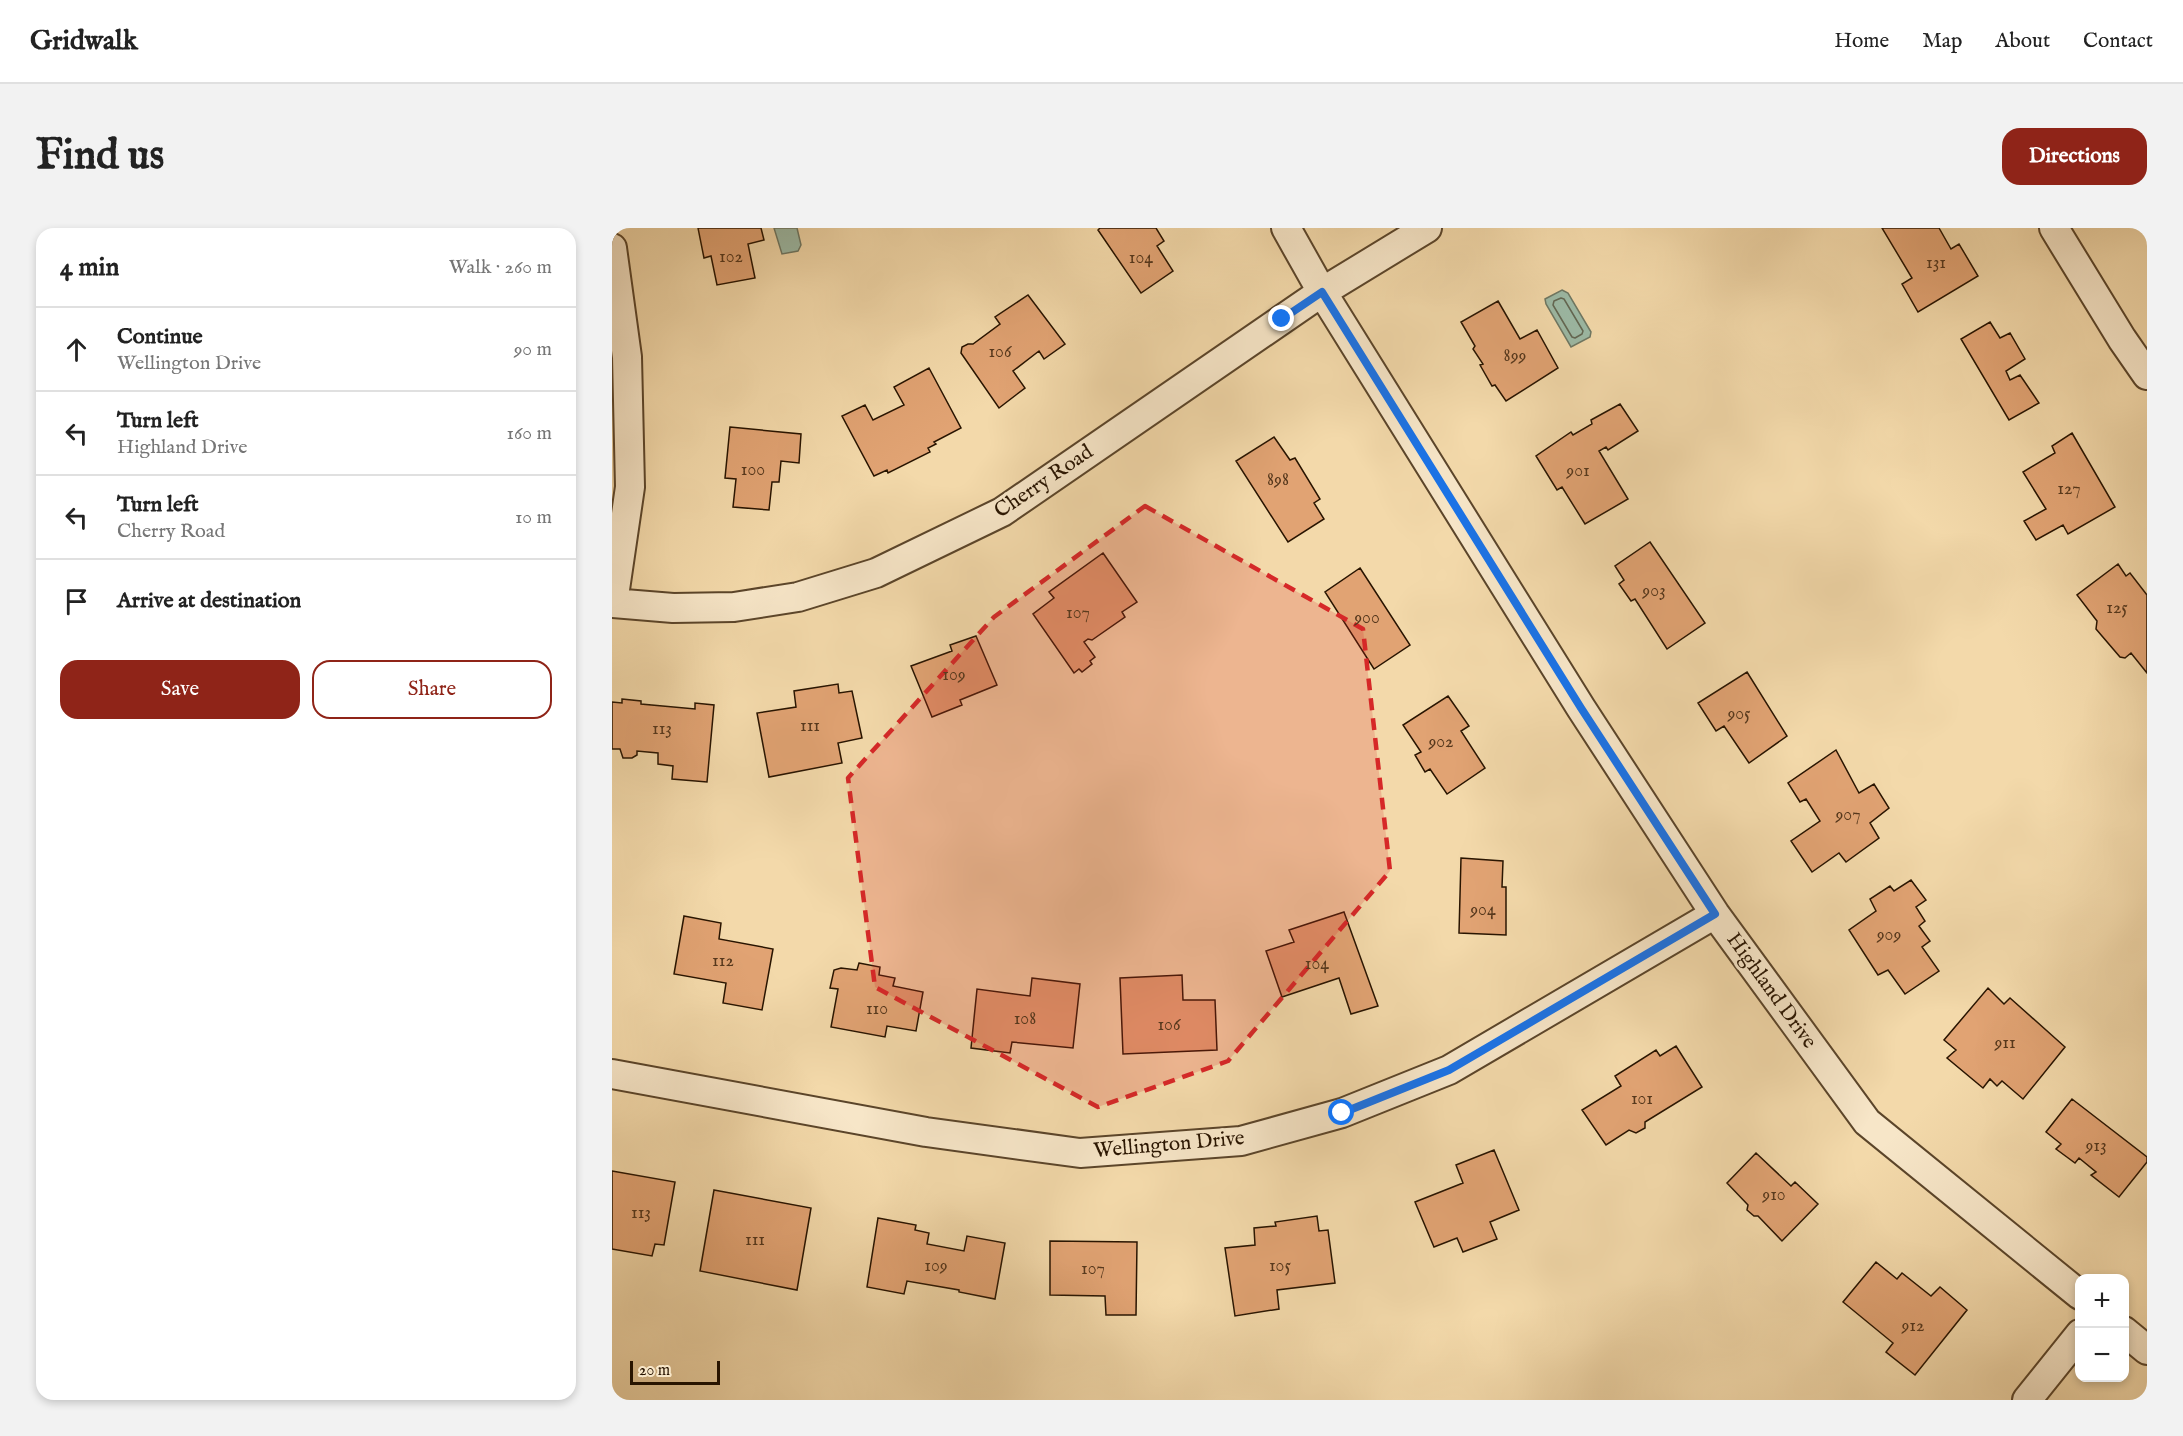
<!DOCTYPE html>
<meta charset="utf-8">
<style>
:root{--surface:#fff;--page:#f2f2f2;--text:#222;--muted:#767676;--line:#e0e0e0;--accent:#8f2418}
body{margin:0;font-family:"IM FELL English",serif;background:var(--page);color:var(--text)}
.controls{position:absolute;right:18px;bottom:18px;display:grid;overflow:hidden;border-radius:12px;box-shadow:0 3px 9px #0003}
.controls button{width:54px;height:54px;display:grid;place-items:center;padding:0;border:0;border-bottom:2px solid var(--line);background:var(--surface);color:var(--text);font:30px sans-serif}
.scale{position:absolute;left:18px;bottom:15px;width:90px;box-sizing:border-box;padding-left:6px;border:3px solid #281400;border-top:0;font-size:16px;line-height:21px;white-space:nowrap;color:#281400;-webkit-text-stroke:4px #f7e6c8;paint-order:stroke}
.stop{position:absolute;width:18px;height:18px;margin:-14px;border:4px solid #1a73e8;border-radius:50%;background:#fff}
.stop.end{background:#1a73e8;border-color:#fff;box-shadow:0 2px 6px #0008}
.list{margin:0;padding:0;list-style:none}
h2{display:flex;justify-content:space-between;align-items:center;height:78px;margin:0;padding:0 24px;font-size:26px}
h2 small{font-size:20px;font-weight:400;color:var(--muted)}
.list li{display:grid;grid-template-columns:39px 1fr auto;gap:18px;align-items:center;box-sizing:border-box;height:84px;padding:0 24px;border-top:2px solid var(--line)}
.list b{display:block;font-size:22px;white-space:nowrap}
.list p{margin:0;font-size:20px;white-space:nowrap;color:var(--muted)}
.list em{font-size:20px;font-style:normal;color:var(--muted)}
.actions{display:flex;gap:12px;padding:18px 24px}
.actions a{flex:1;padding:14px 0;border:2px solid var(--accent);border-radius:18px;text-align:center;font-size:21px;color:var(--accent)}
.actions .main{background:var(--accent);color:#fff}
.icon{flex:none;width:33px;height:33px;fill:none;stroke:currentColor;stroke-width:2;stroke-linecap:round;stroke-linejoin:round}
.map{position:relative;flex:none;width:1535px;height:1172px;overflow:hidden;border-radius:18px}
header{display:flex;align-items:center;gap:36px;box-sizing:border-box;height:84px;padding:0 30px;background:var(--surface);border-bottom:2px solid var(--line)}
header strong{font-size:28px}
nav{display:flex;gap:33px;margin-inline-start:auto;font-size:21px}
.intro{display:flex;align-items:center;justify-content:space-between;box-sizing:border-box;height:144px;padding:0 36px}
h1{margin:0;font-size:42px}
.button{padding:15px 27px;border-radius:18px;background:var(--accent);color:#fff;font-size:21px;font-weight:700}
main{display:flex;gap:36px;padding:0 36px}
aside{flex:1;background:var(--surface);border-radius:18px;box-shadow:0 3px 9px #0003}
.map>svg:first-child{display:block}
</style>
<header>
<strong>Gridwalk</strong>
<nav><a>Home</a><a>Map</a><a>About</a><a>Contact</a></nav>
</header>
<div class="intro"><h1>Find us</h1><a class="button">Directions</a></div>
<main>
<aside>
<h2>4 min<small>Walk · 260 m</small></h2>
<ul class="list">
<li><svg class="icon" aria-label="ahead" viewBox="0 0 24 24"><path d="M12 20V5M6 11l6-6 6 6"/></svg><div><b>Continue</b><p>Wellington Drive</p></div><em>90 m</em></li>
<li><svg class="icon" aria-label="left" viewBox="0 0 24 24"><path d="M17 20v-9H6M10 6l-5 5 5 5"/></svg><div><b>Turn left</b><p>Highland Drive</p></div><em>160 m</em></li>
<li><svg class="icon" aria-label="left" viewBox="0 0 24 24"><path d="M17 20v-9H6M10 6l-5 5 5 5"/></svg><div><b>Turn left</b><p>Cherry Road</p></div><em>10 m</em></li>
<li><svg class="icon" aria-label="arrive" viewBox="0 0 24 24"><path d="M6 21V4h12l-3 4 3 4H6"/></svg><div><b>Arrive at destination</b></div></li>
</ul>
<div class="actions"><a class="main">Save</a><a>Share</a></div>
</aside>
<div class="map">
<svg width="1535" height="1172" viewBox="0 0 1535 1172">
<rect width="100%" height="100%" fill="#f3d9aa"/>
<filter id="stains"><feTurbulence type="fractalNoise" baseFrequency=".00333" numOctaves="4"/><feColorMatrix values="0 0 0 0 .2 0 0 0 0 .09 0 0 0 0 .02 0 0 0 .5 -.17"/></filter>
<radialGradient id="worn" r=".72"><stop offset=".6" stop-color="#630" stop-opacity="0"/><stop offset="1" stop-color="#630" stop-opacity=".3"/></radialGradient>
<!-- water -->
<path fill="#9cbaa6" stroke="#6e7864" stroke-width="1.5" d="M 162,0 L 185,0 L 189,17 L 186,23 L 170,26 Z
M 950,62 L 956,65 L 979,104 L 978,109 L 959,119 L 934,76 L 933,71 Z"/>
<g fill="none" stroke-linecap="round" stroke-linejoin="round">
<!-- shore -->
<path stroke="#626753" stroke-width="1.5" d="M 949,70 L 952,71 L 971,103 L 970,106 L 963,110 L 960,109 L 941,77 L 942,73 Z"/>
</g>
<!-- building -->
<path fill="#e1a373" stroke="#281400" stroke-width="1.5" d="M 86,0 L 149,0 L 152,12 L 136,16 L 143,50 L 105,57 L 99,28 L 92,30 Z
M 488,0 L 544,0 L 552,13 L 545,18 L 561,43 L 529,65 L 486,2 Z
M 1270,0 L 1327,0 L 1339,21 L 1347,16 L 1366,48 L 1306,84 L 1290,56 L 1300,50 Z
M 416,67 L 453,116 L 432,131 L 427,123 L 401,143 L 413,160 L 387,180 L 349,125 L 350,119 L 356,116 L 361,116 L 388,96 L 383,89 Z
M 886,73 L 908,111 L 925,102 L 946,140 L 894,173 L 883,157 L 880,158 L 868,137 L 871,136 L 861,121 L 863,118 L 849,94 Z
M 1378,94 L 1388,110 L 1398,105 L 1413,131 L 1394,143 L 1398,152 L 1408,147 L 1427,175 L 1397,192 L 1349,111 Z
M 317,140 L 349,200 L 322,214 L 324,216 L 316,220 L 318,224 L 276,245 L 275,242 L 262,248 L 230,188 L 253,177 L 261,192 L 292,177 L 282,159 Z
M 1008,176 L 1026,203 L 996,222 L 994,219 L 987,223 L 1016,271 L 973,296 L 950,259 L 945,262 L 924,228 L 959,204 L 961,207 L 980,196 L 979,192 Z
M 118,199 L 189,206 L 187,235 L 169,233 L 167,254 L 160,254 L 157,282 L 121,279 L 124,251 L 113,250 Z
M 1460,205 L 1503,279 L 1456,306 L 1451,297 L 1424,312 L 1412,293 L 1434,281 L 1411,244 L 1443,225 L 1440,218 Z
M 662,209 L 678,232 L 683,230 L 708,271 L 702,275 L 712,291 L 676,314 L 624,233 Z
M 1038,314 L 1093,395 L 1055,421 L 1023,371 L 1019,373 L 1007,356 L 1012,352 L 1003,338 Z
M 491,325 L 525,374 L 510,384 L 513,389 L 480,412 L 476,411 L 472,414 L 483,429 L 478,433 L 480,436 L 470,444 L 467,441 L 462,445 L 421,386 L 442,370 L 437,364 Z
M 1506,336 L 1514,348 L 1518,345 L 1535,367 L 1535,445 L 1519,425 L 1513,430 L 1508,429 L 1484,401 L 1485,393 L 1465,367 Z
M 748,340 L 798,417 L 762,441 L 713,364 Z
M 364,408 L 385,457 L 348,472 L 350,477 L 320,489 L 299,438 L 340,423 L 338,417 Z
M 1135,444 L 1175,508 L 1137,535 L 1112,498 L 1104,503 L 1086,475 Z
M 226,456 L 227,465 L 240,463 L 250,510 L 226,515 L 230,535 L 157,549 L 145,485 L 184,479 L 182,463 Z
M 836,468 L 857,498 L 849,503 L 873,540 L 835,566 L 818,541 L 813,544 L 803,527 L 809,524 L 791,497 Z
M 10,471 L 29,473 L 29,476 L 83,481 L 83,475 L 102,477 L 95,554 L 60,551 L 61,538 L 46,536 L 46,525 L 25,523 L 25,527 L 20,530 L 11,530 L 8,521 L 0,521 L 0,474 L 10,475 Z
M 1224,522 L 1247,565 L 1262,556 L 1277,580 L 1258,595 L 1267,610 L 1234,634 L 1227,625 L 1200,644 L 1179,613 L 1208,593 L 1194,571 L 1188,574 L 1176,555 Z
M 849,630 L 891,633 L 890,659 L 894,659 L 894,707 L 847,705 Z
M 1299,652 L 1314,672 L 1304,679 L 1313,693 L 1307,698 L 1318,713 L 1310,719 L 1327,743 L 1293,766 L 1276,742 L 1266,747 L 1237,702 L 1264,683 L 1258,671 L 1278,658 L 1282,663 Z
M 732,684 L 766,778 L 739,786 L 727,750 L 670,769 L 654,723 L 682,714 L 677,702 Z
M 72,688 L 109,695 L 107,711 L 161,721 L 150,782 L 111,775 L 114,755 L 62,746 Z
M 247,735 L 268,739 L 267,747 L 283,750 L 281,758 L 311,764 L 304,803 L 275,798 L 273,809 L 219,799 L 226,761 L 218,760 L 222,742 L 229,740 L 245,742 Z
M 570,747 L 571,772 L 603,772 L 605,822 L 511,826 L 508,750 Z
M 420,750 L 468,756 L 461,820 L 400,814 L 398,825 L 359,820 L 365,761 L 418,768 Z
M 1376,760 L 1392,776 L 1398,770 L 1453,819 L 1411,871 L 1390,853 L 1385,858 L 1378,851 L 1371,860 L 1335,830 L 1344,822 L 1332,812 Z
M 1064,818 L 1090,859 L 1033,894 L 1033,900 L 1024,905 L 1017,902 L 994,917 L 970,882 L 1009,858 L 1003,848 L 1044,822 L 1048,828 Z
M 1460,871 L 1535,929 L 1535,934 L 1507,969 L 1479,947 L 1484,944 L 1467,930 L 1463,935 L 1444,921 L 1449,916 L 1434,904 Z
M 882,922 L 907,982 L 878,994 L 885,1011 L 851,1024 L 845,1010 L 822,1019 L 803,974 L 851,955 L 844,937 Z
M 1144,925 L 1179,958 L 1183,954 L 1206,976 L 1170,1013 L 1146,988 L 1142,988 L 1135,982 L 1136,977 L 1115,955 Z
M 0,943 L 63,954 L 52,1017 L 43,1016 L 40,1028 L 0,1021 Z
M 102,962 L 199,980 L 185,1062 L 88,1043 Z
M 705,988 L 707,1003 L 716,1002 L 723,1055 L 665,1062 L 667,1081 L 623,1088 L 613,1020 L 643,1017 L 642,1000 L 664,998 L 663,994 Z
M 266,990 L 304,997 L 303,1002 L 317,1005 L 315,1016 L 352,1023 L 355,1008 L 393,1015 L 383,1071 L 347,1064 L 347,1062 L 295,1053 L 292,1066 L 255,1059 Z
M 438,1013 L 525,1014 L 524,1087 L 494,1087 L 493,1068 L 438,1067 Z
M 1264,1034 L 1285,1051 L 1290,1045 L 1319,1068 L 1328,1059 L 1355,1082 L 1303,1147 L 1274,1124 L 1281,1115 L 1231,1074 Z"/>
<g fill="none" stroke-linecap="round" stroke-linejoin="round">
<defs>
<path id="street" d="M 674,0 L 710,64 L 969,480 L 1103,686 L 1255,894 L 1468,1067
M 1442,0 L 1510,111 L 1535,147
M 0,20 L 15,129 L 18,259 L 1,375
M 0,375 L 61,380 L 122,379 L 186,369 L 264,345 L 390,284 L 710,64 L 815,0
M 0,846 L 314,904 L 468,925 L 629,913 L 730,885 L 837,842 L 1103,686
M 1512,1103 L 1535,1122
M 1415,1172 L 1468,1106"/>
</defs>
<!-- street casing -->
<use href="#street" stroke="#5b452a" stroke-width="32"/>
<!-- street -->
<use href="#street" stroke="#f7e6c8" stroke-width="28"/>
</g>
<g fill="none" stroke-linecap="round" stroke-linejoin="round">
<!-- route -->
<path stroke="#1a73e8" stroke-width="8" d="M 670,91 L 710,64 L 969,480 L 1103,686 L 837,842 L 730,885"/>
</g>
<!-- marked area -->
<path fill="#d62828" fill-opacity="0.2" stroke="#d62828" stroke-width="4.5" stroke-dasharray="12 8" stroke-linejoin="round" d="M 533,278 L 751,401 L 778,643 L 616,833 L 486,879 L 263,759 L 236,550 L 382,389 Z"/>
<g text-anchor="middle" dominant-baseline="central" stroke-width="6" stroke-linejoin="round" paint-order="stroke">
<!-- number labels -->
<g font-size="18" fill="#56381d">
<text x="119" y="29">102</text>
<text x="529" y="30">104</text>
<text x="1324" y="35">131</text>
<text x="388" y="124">106</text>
<text x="903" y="128">899</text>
<text x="141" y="242">100</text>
<text x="966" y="243">901</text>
<text x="666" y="252">898</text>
<text x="1457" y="261">127</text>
<text x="1042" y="363">903</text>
<text x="1505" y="380">125</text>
<text x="466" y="385">107</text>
<text x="755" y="390">900</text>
<text x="342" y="447">109</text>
<text x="1127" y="486">905</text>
<text x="198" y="498">111</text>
<text x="50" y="501">113</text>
<text x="829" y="514">902</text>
<text x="1236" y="587">907</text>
<text x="871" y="682">904</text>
<text x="1277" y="707">909</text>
<text x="111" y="733">112</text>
<text x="705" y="736">104</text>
<text x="265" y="781">110</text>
<text x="413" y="791">108</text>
<text x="557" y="797">106</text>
<text x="1393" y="815">911</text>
<text x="1030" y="871">101</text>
<text x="1484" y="918">913</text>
<text x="1162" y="967">910</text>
<text x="29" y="985">113</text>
<text x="143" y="1012">111</text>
<text x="324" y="1038">109</text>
<text x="668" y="1038">105</text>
<text x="481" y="1041">107</text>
<text x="1301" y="1098">912</text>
</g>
<!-- street labels -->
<g font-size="21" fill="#281400" stroke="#f7e6c8">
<text transform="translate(432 254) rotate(-34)">Cherry Road</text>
<text transform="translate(1159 763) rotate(54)">Highland Drive</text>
<text transform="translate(557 917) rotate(-5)">Wellington Drive</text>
</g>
</g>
<rect width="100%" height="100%" filter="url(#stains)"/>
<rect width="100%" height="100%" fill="url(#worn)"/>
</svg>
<div class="controls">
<button>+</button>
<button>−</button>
</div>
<div class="scale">20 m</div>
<div class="stop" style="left:730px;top:885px"></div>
<div class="stop end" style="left:670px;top:91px"></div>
</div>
</main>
